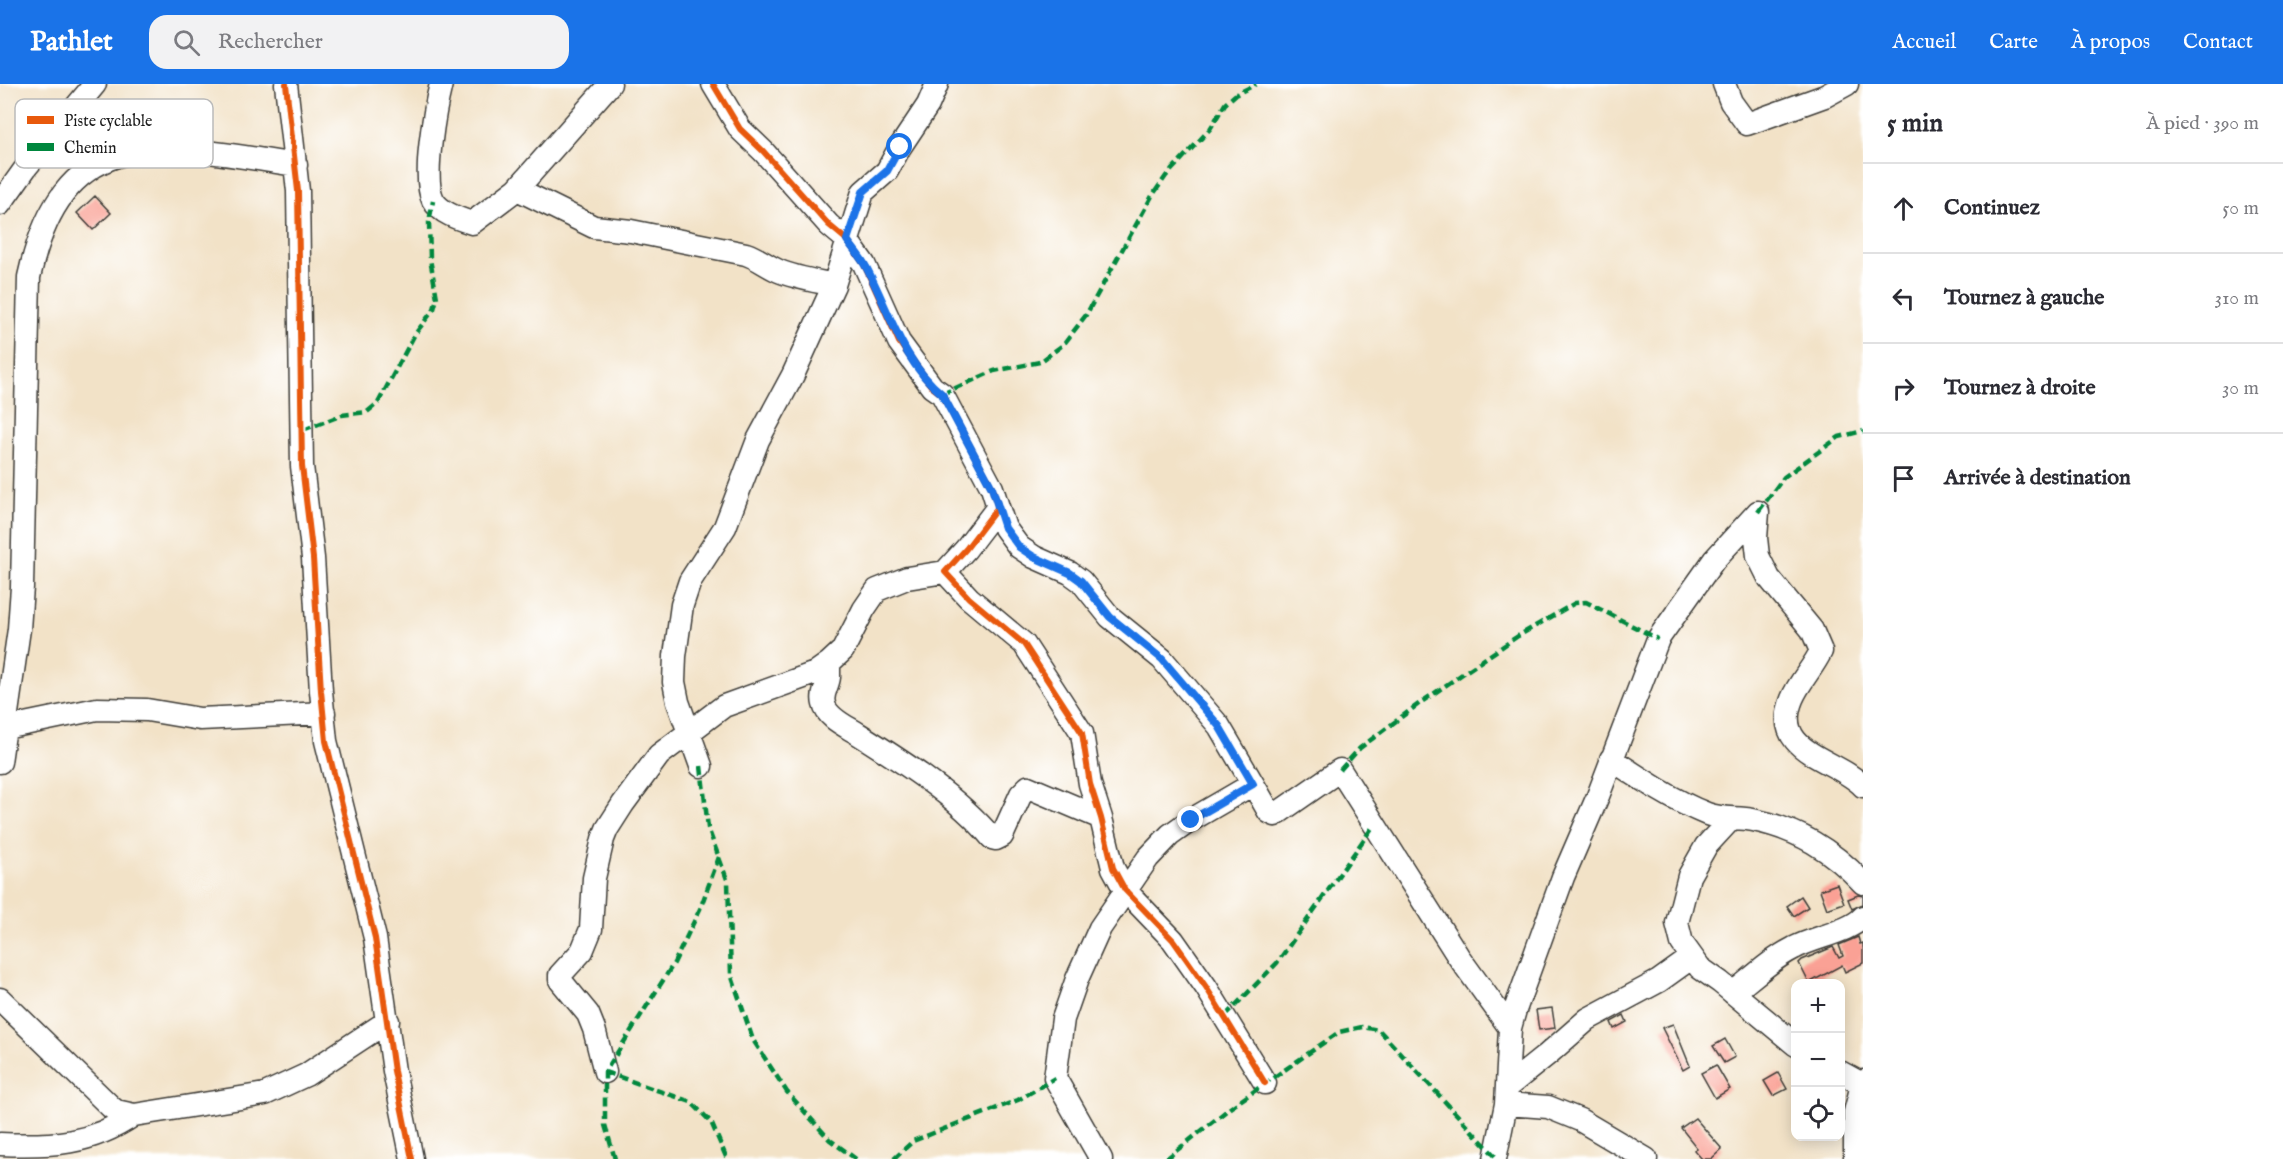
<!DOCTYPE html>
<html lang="fr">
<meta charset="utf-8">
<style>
:root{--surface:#fff;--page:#f2f2f3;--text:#2b2b33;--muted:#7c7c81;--line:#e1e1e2;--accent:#1a73e8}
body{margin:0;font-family:"IM FELL English",serif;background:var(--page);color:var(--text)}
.controls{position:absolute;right:18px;bottom:18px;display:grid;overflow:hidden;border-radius:12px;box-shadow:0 3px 15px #0003}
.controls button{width:54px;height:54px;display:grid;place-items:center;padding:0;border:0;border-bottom:2px solid var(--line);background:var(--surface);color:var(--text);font:30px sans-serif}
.stop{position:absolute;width:18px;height:18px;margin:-14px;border:4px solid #1a73e8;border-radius:50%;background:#fff}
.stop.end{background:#1a73e8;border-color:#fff;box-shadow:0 2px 6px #0008}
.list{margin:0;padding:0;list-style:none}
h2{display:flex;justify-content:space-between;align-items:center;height:78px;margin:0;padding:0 24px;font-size:26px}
h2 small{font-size:20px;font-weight:400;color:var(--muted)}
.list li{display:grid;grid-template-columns:39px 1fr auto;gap:18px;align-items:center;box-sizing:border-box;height:90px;padding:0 24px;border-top:2px solid var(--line)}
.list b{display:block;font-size:22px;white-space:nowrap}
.list em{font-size:20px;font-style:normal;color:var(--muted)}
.icon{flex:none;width:33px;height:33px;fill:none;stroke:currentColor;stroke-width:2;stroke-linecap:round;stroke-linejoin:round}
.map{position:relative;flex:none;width:1863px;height:1075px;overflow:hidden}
header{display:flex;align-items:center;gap:36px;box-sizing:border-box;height:84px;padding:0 30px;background:var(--accent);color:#fff}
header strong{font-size:28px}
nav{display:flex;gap:33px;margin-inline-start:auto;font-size:21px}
.search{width:420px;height:54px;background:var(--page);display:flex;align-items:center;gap:15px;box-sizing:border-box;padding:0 21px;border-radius:18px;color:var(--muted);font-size:22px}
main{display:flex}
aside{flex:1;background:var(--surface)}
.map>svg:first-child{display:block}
</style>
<header>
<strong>Pathlet</strong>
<div class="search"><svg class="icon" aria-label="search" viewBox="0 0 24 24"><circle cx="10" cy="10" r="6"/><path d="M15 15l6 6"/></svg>Rechercher</div>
<nav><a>Accueil</a><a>Carte</a><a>À propos</a><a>Contact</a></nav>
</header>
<main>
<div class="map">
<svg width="1863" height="1075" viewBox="0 0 1863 1075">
<rect width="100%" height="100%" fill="#fff"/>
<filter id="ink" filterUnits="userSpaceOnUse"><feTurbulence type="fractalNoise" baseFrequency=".0167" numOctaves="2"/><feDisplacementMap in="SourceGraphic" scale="12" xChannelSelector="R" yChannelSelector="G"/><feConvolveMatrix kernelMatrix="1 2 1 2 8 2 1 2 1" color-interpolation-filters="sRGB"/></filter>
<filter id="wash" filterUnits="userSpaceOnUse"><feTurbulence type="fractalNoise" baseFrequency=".008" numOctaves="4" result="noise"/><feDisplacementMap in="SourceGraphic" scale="24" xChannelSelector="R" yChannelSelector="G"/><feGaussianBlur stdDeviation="1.35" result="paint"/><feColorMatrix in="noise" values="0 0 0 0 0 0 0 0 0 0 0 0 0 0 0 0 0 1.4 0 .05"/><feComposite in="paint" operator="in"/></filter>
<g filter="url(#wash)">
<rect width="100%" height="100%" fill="#f2e2c7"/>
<g id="blocks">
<!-- building -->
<path fill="#faa195" d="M 95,112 L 111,129 L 93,146 L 77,129 Z
M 1837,800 L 1844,819 L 1827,825 L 1820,806 Z
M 1858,811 L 1863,812 L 1863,820 L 1852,825 L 1848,815 Z
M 1801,812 L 1808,823 L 1794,832 L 1787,822 Z
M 1858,853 L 1860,860 L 1863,859 L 1863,879 L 1845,888 L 1842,881 L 1809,899 L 1799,879 L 1802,876 L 1833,863 L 1839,874 L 1843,872 L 1839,861 Z
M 1552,924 L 1555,944 L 1539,946 L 1536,926 Z
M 1624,931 L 1627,938 L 1614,945 L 1611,938 Z
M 1673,940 L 1690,982 L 1683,986 L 1662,944 Z
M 1725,955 L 1735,973 L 1724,979 L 1713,962 Z
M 1716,981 L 1730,1005 L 1715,1014 L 1701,989 Z
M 1778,989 L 1787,1005 L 1773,1012 L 1764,997 Z
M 1695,1034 L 1722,1065 L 1711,1075 L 1702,1075 L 1694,1066 L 1697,1064 L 1681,1044 Z"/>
</g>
</g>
<g filter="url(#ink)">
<use href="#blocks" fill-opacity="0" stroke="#3c3a36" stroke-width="1.5"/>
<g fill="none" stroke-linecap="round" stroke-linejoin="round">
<defs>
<path id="minor" d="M 286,0 L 298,107 L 302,382 L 313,474 L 321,607 L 326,657 L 375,854 L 394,987 L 412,1075
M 441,0 C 435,24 422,94 433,116 C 440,129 459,135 472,139 L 517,105 L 610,0
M 713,0 L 740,45 L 763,67 L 829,141 L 847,156 L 864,180 L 899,258 L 932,303 L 942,310 L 992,404 L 998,423 L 966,465 L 945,488 L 969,514 L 1024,560 L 1082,649 L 1090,700 L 1101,734 L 1113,784 L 1125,806 L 1173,856 L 1206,903 L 1265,999
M 1724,0 L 1731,18 L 1747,40 L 1825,12 L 1847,0
M 517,105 L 594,143 L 631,147 L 746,170 C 758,174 767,182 779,187 C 796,194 816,197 834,201
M 0,120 L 27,82 L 95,0
M 998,423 L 1005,444 L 1019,463 L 1034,473 L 1070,489 L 1081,497 L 1110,533 L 1162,575 L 1219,642 L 1253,700
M 1758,428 L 1756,454 L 1758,472 L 1769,494 L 1812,546 L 1821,567 C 1813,584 1799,598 1792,615 C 1770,669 1836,674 1863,702
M 829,579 C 829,584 829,589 829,593 C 828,603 821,609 824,620 C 827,634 846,642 857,649 C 903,678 957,712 992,754 L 996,755 L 1002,752 L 1021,710 L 1028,703 L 1101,734
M 5,644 L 97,625 L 147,626 L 200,635 L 324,629
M 1611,675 C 1641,695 1674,717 1707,730 C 1723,736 1737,733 1753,736 C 1798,745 1832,766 1863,799
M 0,678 L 19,545 L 22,503 L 29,193 C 64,31 169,62 296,81
M 701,682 L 678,618 L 674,598 L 675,572 L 682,521 L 690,497 L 725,443 L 758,356 L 793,291 L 834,201 L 863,108 L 887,87 L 900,63 L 928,21 L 937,0
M 1730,736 L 1706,762 L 1689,792 L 1677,839 L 1682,859 L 1700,884 L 1720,898 L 1796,961
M 1733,909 C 1753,893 1772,875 1794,864 C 1814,853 1849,848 1863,833
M 0,915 L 111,1023 L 116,1027 L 134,1031 L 265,1010 L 306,991 L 388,937
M 605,988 L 594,945 L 588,930 L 560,896 L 560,891 L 582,867 L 591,845 L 594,794 L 603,755 L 607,745 L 623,720 L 659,671 L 724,622 L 815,589 L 829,579 L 843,566 L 864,525 L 877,506 L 907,494 L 945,488
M 1840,988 L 1862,1000
M 1507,1003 L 1548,970 L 1588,935 L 1659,897 L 1691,874
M 1506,1020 L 1548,1023 L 1580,1036 L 1646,1075
M 0,1060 C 51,1062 90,1061 134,1031
M 1855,1074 L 1855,1028 L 1863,997
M 1101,1075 L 1055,994 L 1063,935 L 1077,895 L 1100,844 L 1148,774 L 1170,751 L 1191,736 L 1253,700 L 1269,728 L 1275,731 L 1340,686 L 1458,872 L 1510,944
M 1495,1075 L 1506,1020 L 1510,944 L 1515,926 L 1563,793 L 1598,712 L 1658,555 L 1714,476 L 1758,428"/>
</defs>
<!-- minor casing -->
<use href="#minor" stroke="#3c3a36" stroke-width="25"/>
<!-- minor -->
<use href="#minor" stroke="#fff" stroke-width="22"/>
<!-- quiet -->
<path stroke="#00873e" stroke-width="4.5" stroke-dasharray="9 4.5" stroke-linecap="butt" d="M 27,82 L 72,66 L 113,73
M 942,310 L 994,287 L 1040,278 L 1064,260 L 1086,231 L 1152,112 L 1166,92 L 1210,45 L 1225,20 L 1235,11 L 1256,0
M 303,346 L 342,331 L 367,328 L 378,319 L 415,250 L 434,225 L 437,214 L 430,175 L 429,138 L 433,117
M 1758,428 L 1784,393 L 1839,353 L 1863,347
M 701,682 L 708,744 L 728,798 L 731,890 L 753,956 L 787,1008 L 830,1056 L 856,1075
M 1340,686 L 1360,664 L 1420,619 L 1518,552 L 1575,519 L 1586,518 L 1658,555
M 1225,932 L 1277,879 L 1374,741
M 605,988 L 691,1018 L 711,1038 L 727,1075
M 615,1075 L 605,1041 L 605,988 L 674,879 L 700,825 L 719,773
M 894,1075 L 913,1057 L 1018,1016 L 1055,994
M 1166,1075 L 1230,1024 L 1339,948 L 1362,943 L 1379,946 L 1495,1072"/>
<defs>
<path id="cycleway" d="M 286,0 L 298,107 L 302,382 L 313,474 L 321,607 L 326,657 L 375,854 L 394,987 L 412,1075
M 713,0 L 740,45 L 763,67 L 829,141 L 847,156 L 864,180 L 899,258 L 932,303 L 942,310 L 992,404 L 998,423 L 966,465 L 945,488 L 969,514 L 1024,560 L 1082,649 L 1090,700 L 1101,734 L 1113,784 L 1125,806 L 1173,856 L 1206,903 L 1265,999"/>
</defs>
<!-- cycleway casing -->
<use href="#cycleway" stroke="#fff" stroke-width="10"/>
<!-- cycleway -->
<use href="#cycleway" stroke="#e8590c" stroke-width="6"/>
</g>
</g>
<g fill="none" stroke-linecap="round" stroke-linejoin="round" filter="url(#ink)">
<!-- route -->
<path stroke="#1a73e8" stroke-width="8" d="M 900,63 L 887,87 L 863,108 L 847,156 C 853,165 861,173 866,183 C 889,226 902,278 942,310 L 992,404 L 1005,444 L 1019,463 L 1034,473 L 1070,489 L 1081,497 L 1110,533 L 1162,575 L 1219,642 L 1253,700 L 1191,736"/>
</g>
<!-- legend -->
<rect x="15" y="15" width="198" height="69" rx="9" fill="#fff" stroke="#bbb" stroke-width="1.5"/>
<rect x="27" y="32" width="27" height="8" fill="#e8590c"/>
<rect x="27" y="59" width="27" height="8" fill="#00873e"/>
<g font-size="16" fill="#1c1c1c">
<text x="64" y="42">Piste cyclable</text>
<text x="64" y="69">Chemin</text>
</g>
</svg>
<div class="controls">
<button>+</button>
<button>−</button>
<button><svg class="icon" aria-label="locate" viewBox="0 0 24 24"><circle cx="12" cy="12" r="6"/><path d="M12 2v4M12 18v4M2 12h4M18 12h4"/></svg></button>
</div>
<div class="stop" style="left:900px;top:63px"></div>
<div class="stop end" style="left:1191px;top:736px"></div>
</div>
<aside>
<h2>5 min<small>À pied · 390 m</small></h2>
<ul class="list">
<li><svg class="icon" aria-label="ahead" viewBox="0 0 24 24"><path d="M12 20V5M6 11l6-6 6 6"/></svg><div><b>Continuez</b></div><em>50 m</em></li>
<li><svg class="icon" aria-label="left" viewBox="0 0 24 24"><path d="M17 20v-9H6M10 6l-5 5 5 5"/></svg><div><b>Tournez à gauche</b></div><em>310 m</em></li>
<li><svg class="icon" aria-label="right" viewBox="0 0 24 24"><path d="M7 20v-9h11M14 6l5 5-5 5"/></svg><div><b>Tournez à droite</b></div><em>30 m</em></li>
<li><svg class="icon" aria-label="arrive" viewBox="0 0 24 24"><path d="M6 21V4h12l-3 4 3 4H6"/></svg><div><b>Arrivée à destination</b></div></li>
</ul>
</aside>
</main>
